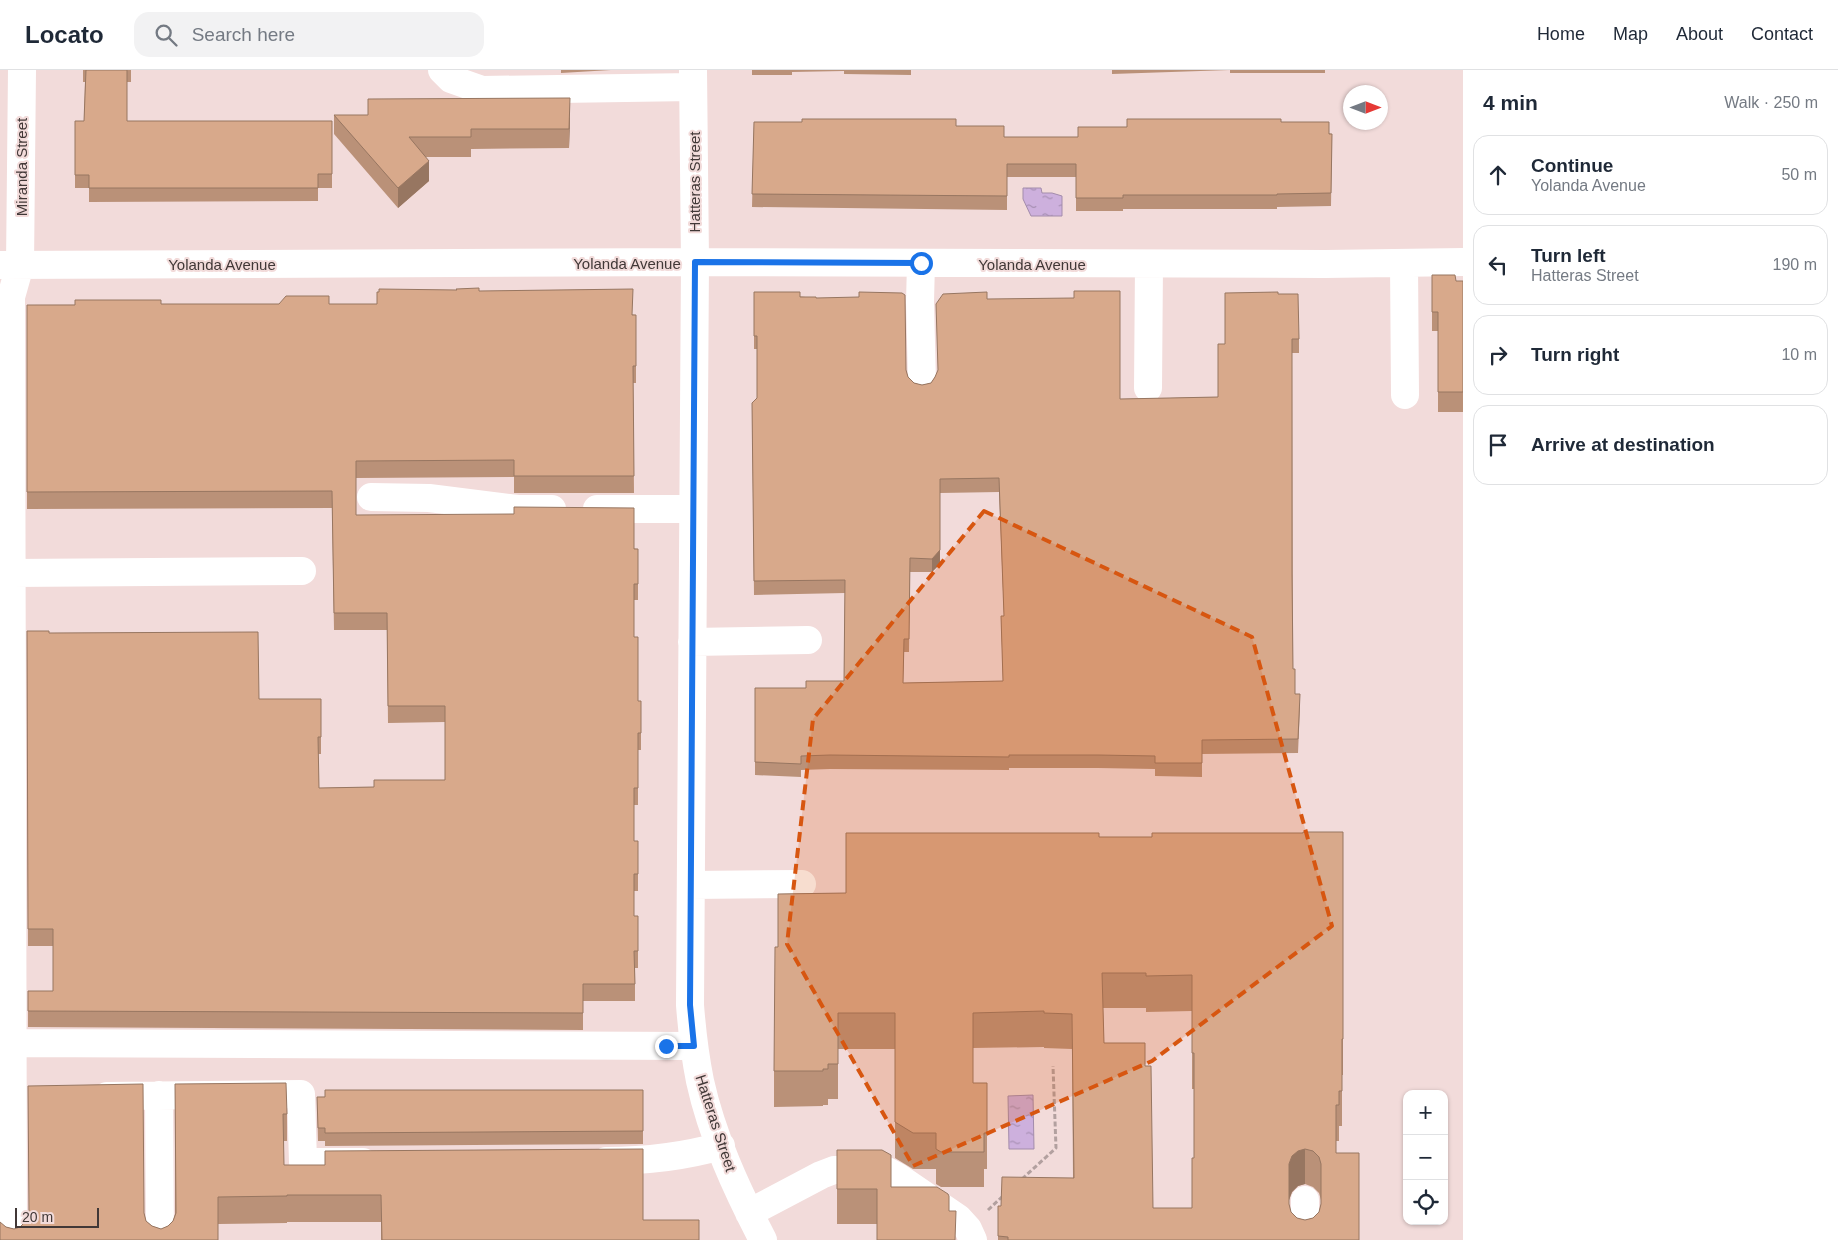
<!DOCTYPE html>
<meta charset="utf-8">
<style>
:root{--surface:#fff;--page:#f2f2f3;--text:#1f2937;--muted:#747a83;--line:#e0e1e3}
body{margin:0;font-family:Helvetica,sans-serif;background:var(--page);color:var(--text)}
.controls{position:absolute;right:15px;bottom:15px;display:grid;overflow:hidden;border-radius:10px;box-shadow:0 1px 4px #0004}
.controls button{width:45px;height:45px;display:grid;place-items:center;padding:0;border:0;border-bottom:1px solid var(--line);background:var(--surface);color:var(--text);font:25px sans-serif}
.compass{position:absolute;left:1343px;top:15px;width:45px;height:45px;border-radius:50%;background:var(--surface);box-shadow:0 1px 4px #0004;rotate:90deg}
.scale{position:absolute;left:15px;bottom:12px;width:84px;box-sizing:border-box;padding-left:5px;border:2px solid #413837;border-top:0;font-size:14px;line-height:18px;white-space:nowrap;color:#413837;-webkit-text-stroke:4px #f2dbda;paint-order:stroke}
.stop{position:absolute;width:15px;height:15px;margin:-11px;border:4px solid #1a73e8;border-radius:50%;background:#fff}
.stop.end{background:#1a73e8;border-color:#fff;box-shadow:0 1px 5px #0008}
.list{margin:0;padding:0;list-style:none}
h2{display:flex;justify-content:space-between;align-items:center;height:65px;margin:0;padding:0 20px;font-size:21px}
h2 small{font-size:16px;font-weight:400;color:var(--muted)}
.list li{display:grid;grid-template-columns:32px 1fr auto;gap:15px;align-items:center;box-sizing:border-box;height:80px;margin:0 10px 10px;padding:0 10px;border:1px solid var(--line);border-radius:15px}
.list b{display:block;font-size:19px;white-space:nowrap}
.list p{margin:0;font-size:16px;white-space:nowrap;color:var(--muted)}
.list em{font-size:16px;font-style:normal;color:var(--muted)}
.icon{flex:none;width:28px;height:28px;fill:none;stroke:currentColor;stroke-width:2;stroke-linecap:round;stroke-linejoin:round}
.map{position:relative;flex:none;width:1463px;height:1170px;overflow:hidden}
header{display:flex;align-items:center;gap:30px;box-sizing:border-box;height:70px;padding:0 25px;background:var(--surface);border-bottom:1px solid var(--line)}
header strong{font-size:24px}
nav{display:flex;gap:28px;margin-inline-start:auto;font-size:18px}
.search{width:350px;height:45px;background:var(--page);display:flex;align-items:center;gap:12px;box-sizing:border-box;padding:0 18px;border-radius:15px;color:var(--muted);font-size:19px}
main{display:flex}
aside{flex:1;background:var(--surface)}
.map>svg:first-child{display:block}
</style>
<header>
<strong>Locato</strong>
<div class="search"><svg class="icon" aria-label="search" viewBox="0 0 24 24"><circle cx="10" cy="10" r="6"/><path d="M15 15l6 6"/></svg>Search here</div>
<nav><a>Home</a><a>Map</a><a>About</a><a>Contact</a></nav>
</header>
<main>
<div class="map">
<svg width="1463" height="1170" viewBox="0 0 1463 1170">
<defs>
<pattern id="water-ripples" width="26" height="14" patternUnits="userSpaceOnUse" patternTransform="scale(1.25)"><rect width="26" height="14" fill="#cdb0dd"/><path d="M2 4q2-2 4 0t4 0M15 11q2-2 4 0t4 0" fill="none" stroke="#a890b4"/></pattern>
</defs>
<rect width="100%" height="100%" fill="#f2dbda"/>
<!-- water -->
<path fill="url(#water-ripples)" stroke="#a38cab" d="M 1023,118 L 1041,118 L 1042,123 L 1052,123 L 1062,126 L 1062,146 L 1031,146 L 1023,129 Z
M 1033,1025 L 1034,1079 L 1009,1079 L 1008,1026 Z"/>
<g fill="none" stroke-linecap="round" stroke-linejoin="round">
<!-- path -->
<path stroke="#b2a09f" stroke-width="3" stroke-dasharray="5 2.5" stroke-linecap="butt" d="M 1022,1109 L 1056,1078 L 1053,996
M 988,1140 L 1004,1125"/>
<!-- minor -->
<path stroke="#fff" stroke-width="28" d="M 442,0 L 451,9 L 482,20 L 693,17
M 693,0 L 695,192 L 690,935 C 692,961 695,986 700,1011 C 712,1066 737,1120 763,1170
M 921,193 L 920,232 L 922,313
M 1404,193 L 1405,325
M 0,195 L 695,192 L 1325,194 L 1463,192
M 1148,318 L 1149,194
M 371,427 L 429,428 L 518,439 L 552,439
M 597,439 L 693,439
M 12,503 L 302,501
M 692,572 L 808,570
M 691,815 L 802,814
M 13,973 L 694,976
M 159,1025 L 160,1170
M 107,1026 L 301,1024 L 303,1092 L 363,1092
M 606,1091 C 646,1091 682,1087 721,1076
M 749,1143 L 821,1105 L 834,1100 L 875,1099 L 887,1101 L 898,1107 L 958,1148 L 968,1159 L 973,1170
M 13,1170 L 11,227 L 20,195 L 22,0
M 1305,1170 L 1305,1130"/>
</g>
<!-- wall -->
<path fill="#ba9178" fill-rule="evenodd" d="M 83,0 L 131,0 L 131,12 L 127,12 L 127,51 L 332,51 L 332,118 L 318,118 L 318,131 L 89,132 L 89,118 L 75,118 L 75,51 L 84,51 L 85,12 L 83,12 Z
M 561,0 L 611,0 L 561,3 Z
M 752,0 L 911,0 L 911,5 L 844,4 L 844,1 L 792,2 L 792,5 L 752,5 Z
M 1112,0 L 1325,0 L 1325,3 L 1230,3 L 1230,0 L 1112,4 Z
M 334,45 L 570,48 L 569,78 L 471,79 L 471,87 L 426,87 L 429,111 L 398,138 L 334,64 Z
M 754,52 L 956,56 L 1004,67 L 1078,67 L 1127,57 L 1281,52 L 1332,64 L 1331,136 L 1277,137 L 1277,139 L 1123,139 L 1123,141 L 1076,141 L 1076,107 L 1007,107 L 1007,140 L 752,137 Z
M 1432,205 L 1456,211 L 1463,211 L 1463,342 L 1438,342 L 1438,261 L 1432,261 Z
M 479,221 L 636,245 L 636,313 L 633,313 L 634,423 L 514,423 L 514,407 L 356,408 L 356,445 L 638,479 L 638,530 L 634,530 L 634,567 L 638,631 L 641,631 L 641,680 L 638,680 L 638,735 L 634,735 L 634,771 L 638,804 L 638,821 L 634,821 L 634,846 L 638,846 L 638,898 L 635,898 L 635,931 L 583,931 L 583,960 L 28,957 L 28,921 L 53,921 L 53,876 L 28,876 L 27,561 L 49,563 L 259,629 L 321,629 L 321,684 L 318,684 L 319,718 L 374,717 L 445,710 L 445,652 L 388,653 L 387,560 L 334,560 L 332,438 L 27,439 L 27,235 L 377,234 Z
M 754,222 L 816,228 L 906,300 L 908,307 L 914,313 L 922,315 L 931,313 L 987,229 L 1120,329 L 1218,327 L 1225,274 L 1278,224 L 1299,269 L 1299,283 L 1292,283 L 1293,599 L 1295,624 L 1300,637 L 1298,683 L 1202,684 L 1202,707 L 1155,706 L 1155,699 L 1098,698 L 1009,698 L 1009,700 L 830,699 L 801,700 L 801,707 L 755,705 L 755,618 L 806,618 L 844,611 L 845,523 L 754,525 L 752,333 L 757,328 L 757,279 L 754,279 ZM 999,422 L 1004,546 L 1001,546 L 1003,611 L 903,613 L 904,582 L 909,582 L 910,502 L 932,502 L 940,494 L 940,423 Z
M 1343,762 L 1343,1005 L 1342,1005 L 1342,1056 L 1339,1056 L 1339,1071 L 1336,1071 L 1336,1083 L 1359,1170 L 998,1170 L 998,1136 L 1001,1136 L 1073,1108 L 1072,979 L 1044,978 L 1044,977 L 973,978 L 973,1013 L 987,1013 L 987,1099 L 984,1099 L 984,1117 L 941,1117 L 936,1114 L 936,1099 L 913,1099 L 895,1088 L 895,979 L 838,979 L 838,1029 L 828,1029 L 828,1035 L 823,1035 L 823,1036 L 774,1037 L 774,1001 L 778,877 L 778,824 L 846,823 L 1099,767 L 1152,767 L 1303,763 ZM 1103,938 L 1146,938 L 1146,942 L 1192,941 L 1192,1019 L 1194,1019 L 1194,1088 L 1192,1138 L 1153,1138 L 1145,996 L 1104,973 ZM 1305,1114 L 1313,1117 L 1319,1123 L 1321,1130 L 1321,1134 L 1319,1142 L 1313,1148 L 1305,1150 L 1297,1148 L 1291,1142 L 1289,1135 L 1289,1130 L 1292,1122 L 1298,1116 Z
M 175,1014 L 287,1044 L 287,1071 L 283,1071 L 284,1095 L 643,1150 L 699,1170 L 381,1170 L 381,1152 L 287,1152 L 287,1153 L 218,1154 L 218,1170 L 0,1170 L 6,1157 L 14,1159 L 144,1143 L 146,1151 L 152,1156 L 161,1159 L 168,1156 L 173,1151 L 175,1144 Z
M 643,1020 L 643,1074 L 325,1076 L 325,1071 L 318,1071 L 317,1027 Z
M 837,1080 L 891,1117 L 949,1141 L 877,1154 L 837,1154 Z"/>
<!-- shaded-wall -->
<path fill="#977661" d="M 570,28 L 570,48 L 569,78 L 569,59 Z
M 429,91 L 429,111 L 398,138 L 398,118 Z
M 940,480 L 940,494 L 932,502 L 932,489 Z
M 1305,1079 L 1305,1114 L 1298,1116 L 1292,1122 L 1289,1130 L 1289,1094 L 1292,1086 L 1298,1081 Z"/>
<!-- building -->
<path fill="#d8a98b" stroke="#977661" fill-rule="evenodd" d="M 86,0 L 127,0 L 127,51 L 332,51 L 332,104 L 318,104 L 318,118 L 89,118 L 89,105 L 75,105 L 75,51 L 84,51 Z
M 570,28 L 569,59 L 471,59 L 471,67 L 409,67 L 429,91 L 398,118 L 334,45 L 368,45 L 368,29 Z
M 802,49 L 956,49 L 956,56 L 1004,56 L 1004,67 L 1078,67 L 1078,57 L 1127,57 L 1127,49 L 1281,49 L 1281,52 L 1329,52 L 1329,64 L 1332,64 L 1331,123 L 1277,124 L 1277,125 L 1123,125 L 1123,128 L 1076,128 L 1076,94 L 1007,94 L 1007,126 L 752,124 L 754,52 L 802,52 Z
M 1432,205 L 1455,205 L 1456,211 L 1463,211 L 1463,322 L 1438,322 L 1438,242 L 1432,242 Z
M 479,218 L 479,221 L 633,219 L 632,245 L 636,245 L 636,296 L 633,296 L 634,406 L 514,406 L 514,390 L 356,391 L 356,445 L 514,444 L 514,437 L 634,438 L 634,479 L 638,479 L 638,514 L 634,514 L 634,567 L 638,567 L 638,631 L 641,631 L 641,663 L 638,663 L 638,718 L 634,718 L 634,771 L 638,771 L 638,804 L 634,804 L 634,846 L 638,846 L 638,881 L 634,881 L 635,914 L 583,914 L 583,943 L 28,941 L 28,921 L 53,921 L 53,859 L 28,859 L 27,561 L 49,561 L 49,563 L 258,562 L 259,629 L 321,629 L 321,667 L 318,667 L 319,718 L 374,717 L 374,710 L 445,710 L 445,636 L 388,636 L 387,543 L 334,543 L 332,421 L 27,422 L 27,235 L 75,235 L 75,230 L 161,230 L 161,234 L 279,234 L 286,226 L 329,226 L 329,234 L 377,234 L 377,222 L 379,222 L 379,219 L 457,220 L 456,219 Z
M 1074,221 L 1120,221 L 1120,329 L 1218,327 L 1218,274 L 1225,274 L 1225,223 L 1278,222 L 1278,224 L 1298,224 L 1299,269 L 1292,269 L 1292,504 L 1293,599 L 1295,599 L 1295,624 L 1300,624 L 1298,669 L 1202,670 L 1202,693 L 1155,693 L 1155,686 L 1098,685 L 1009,685 L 1009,687 L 830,685 L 801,686 L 801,694 L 755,692 L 755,618 L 806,618 L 806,611 L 844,611 L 845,510 L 754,511 L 752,333 L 757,328 L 757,266 L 754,266 L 754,222 L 800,222 L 800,227 L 816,227 L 816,228 L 859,227 L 859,222 L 902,223 L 905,225 L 906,300 L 908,307 L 914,313 L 922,315 L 931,313 L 935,307 L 938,300 L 936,234 L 943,224 L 987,222 L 987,229 L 1074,228 ZM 999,408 L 1004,546 L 1001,546 L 1003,611 L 903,613 L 904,569 L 909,569 L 910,488 L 932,489 L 940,480 L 940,409 Z
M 1303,762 L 1343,762 L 1343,969 L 1342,969 L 1342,1021 L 1339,1021 L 1339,1035 L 1336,1035 L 1336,1083 L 1359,1083 L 1359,1170 L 1008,1170 L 1008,1167 L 998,1166 L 998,1136 L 1001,1136 L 1002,1107 L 1074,1108 L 1072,944 L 1044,943 L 1044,941 L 973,943 L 973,1013 L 987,1013 L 987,1063 L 984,1063 L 984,1082 L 941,1082 L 936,1079 L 936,1063 L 913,1063 L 895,1052 L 895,943 L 838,943 L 838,994 L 828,994 L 828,999 L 823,999 L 823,1001 L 774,1001 L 775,877 L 778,877 L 778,824 L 846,823 L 846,763 L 1099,763 L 1099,767 L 1152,767 L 1152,763 L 1303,763 ZM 1102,903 L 1146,903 L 1146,906 L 1192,905 L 1192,983 L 1194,983 L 1194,1088 L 1192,1088 L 1192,1138 L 1153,1138 L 1151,996 L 1145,996 L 1145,973 L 1104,973 ZM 1305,1079 L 1313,1081 L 1319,1087 L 1321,1094 L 1321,1134 L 1319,1142 L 1313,1148 L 1305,1150 L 1297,1148 L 1291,1142 L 1289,1134 L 1289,1094 L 1292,1086 L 1298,1081 Z
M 286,1013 L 287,1044 L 283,1044 L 284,1095 L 325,1095 L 325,1081 L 643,1079 L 643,1150 L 699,1150 L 699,1170 L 382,1170 L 381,1125 L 287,1125 L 287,1126 L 218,1127 L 218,1170 L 0,1170 L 0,1152 L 6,1157 L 14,1159 L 20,1157 L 26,1151 L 29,1144 L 28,1016 L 143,1014 L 144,1143 L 146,1151 L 152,1156 L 161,1159 L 168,1156 L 173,1151 L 176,1143 L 175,1014 Z
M 325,1020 L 643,1020 L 643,1061 L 325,1063 L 325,1058 L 318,1058 L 317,1027 L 325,1027 Z
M 837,1080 L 882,1080 L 891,1085 L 891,1117 L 937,1117 L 948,1124 L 949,1126 L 949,1141 L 956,1141 L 955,1170 L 877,1170 L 877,1119 L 837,1119 Z"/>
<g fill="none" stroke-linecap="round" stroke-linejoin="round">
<!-- route -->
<path stroke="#1a73e8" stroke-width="6" d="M 666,976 L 694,976 L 690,935 L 695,192 L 921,193"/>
</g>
<!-- marked area -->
<path fill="#d75610" fill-opacity="0.2" stroke="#d75610" stroke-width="4" stroke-dasharray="10 6" stroke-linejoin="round" d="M 984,441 L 1252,567 L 1332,856 L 1152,991 L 913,1096 L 787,874 L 813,649 Z"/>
<g text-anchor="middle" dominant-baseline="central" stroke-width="4" stroke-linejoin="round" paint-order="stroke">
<!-- street labels -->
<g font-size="15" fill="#413837" stroke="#f2dbda">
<text transform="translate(21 97) rotate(-90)">Miranda Street</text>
<text transform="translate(694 112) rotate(-90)">Hatteras Street</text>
<text x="627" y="193">Yolanda Avenue</text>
<text x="222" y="194">Yolanda Avenue</text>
<text x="1032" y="194">Yolanda Avenue</text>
<text transform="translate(716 1053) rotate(72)">Hatteras Street</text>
</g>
</g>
</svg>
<div class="controls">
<button>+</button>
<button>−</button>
<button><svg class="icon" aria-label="locate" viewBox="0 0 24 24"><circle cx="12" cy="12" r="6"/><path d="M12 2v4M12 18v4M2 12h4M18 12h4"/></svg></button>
</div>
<svg class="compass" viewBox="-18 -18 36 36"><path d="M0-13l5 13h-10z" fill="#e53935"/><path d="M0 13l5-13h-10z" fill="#747a83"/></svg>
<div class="scale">20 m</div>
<div class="stop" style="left:921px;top:193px"></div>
<div class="stop end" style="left:666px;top:976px"></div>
</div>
<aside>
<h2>4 min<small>Walk · 250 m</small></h2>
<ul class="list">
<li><svg class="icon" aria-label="ahead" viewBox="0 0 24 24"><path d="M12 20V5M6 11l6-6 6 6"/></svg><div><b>Continue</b><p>Yolanda Avenue</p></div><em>50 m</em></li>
<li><svg class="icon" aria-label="left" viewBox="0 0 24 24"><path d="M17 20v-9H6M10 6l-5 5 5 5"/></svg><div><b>Turn left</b><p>Hatteras Street</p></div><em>190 m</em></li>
<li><svg class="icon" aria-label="right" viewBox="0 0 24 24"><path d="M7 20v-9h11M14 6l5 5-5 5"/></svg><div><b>Turn right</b></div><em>10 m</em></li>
<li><svg class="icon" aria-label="arrive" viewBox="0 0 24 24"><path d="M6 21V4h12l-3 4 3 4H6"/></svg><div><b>Arrive at destination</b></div></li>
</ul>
</aside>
</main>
